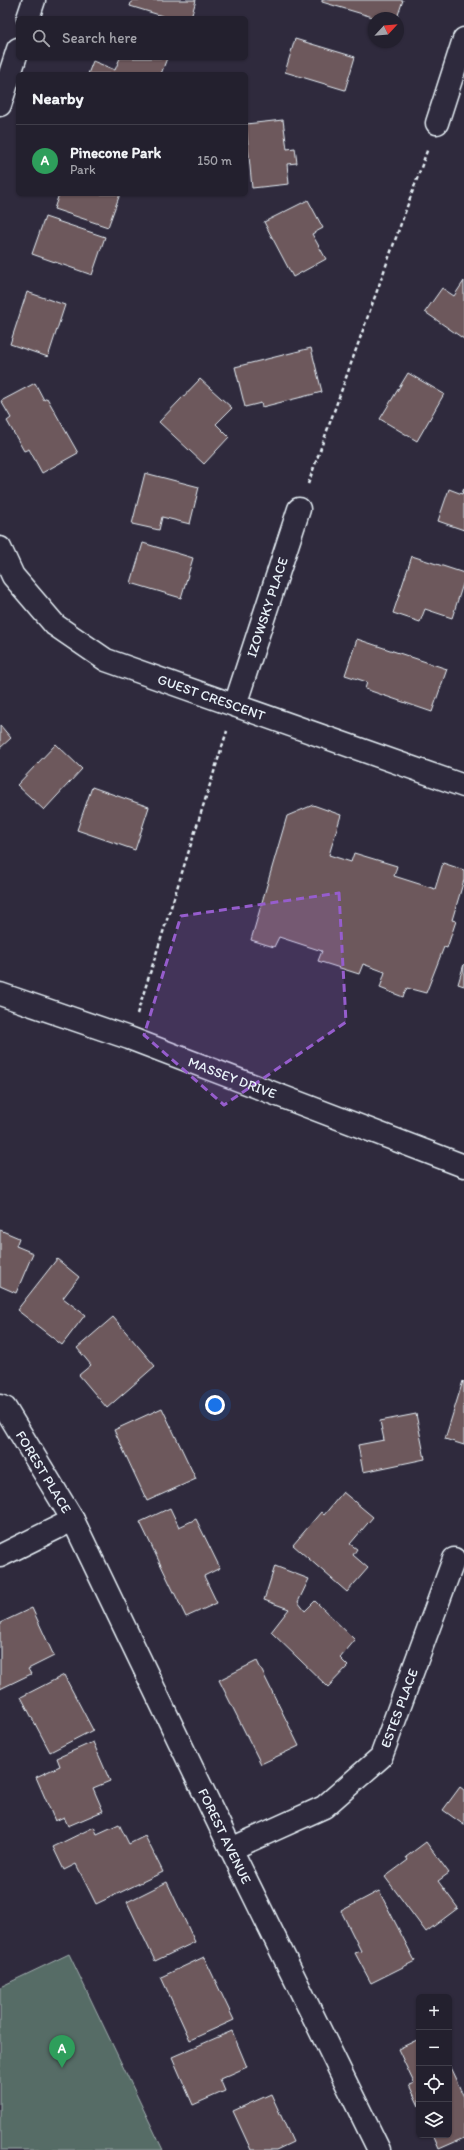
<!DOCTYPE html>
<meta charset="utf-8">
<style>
:root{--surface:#23202e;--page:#2b2836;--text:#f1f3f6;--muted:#a3a3aa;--line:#403e4a;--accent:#8c9099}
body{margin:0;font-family:Itim,sans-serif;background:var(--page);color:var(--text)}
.controls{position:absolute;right:12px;bottom:12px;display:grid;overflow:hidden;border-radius:6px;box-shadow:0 1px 3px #0004}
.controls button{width:36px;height:36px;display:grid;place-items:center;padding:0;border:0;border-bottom:1px solid var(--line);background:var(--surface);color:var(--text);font:20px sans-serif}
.compass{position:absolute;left:368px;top:12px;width:36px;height:36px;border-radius:50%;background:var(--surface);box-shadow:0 1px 3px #0004;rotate:64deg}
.you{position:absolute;left:215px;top:1405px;width:14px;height:14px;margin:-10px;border:3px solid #fff;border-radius:50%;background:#1a73e8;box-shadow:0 0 0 6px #1a73e833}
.badge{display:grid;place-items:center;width:26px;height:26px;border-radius:50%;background:var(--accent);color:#fff;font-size:13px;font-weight:700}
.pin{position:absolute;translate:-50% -33px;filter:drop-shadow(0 1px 2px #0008)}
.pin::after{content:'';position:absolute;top:21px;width:14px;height:12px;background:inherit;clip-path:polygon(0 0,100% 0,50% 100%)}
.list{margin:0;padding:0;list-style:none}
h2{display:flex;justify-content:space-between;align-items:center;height:52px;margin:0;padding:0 16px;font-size:17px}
h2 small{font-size:13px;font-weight:400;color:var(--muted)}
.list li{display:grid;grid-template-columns:26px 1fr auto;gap:12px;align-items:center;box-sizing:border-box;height:72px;padding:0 16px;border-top:1px solid var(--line)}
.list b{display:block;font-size:15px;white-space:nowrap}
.list p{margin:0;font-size:13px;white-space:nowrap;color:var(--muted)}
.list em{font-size:13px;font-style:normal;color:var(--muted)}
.icon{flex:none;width:22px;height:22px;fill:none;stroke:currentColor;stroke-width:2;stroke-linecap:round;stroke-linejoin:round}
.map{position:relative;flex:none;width:464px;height:2150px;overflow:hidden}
.search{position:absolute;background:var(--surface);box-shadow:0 1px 3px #0004;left:16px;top:16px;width:232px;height:44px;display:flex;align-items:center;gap:10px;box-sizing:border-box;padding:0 14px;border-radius:6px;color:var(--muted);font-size:15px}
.panel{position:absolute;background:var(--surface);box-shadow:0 1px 3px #0004;left:16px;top:72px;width:232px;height:124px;border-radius:6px}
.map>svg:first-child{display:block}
</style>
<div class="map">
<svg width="464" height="2150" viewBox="0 0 464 2150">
<rect width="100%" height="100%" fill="#2f2a3d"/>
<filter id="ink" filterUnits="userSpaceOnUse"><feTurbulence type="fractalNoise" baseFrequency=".025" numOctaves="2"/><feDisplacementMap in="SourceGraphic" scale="8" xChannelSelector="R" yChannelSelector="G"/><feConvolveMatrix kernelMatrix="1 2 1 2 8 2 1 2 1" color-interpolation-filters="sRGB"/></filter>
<g filter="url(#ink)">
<!-- green -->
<path fill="#576c66" stroke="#a0aeaf" d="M 69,1954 L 163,2150 L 0,2150 L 0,1987 Z"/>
<!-- building -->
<path fill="#6d585c" stroke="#e8f1f8" d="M 132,0 L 196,0 L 191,18 L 169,18 L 130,6 Z
M 322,0 L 403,0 L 397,18 L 376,18 L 322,2 Z
M 295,39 L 355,57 L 345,90 L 285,72 Z
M 120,58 L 167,58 L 161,74 L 88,74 L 93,61 L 115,70 Z
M 283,120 L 287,149 L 295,148 L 297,163 L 287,164 L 289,184 L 252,188 L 246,124 Z
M 59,194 L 120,194 L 108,227 L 54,209 Z
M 308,200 L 323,228 L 312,234 L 326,259 L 293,277 L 264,222 Z
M 45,217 L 105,237 L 92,275 L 32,254 Z
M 464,281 L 464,339 L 425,312 L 442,288 L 454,296 Z
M 27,292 L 65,305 L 48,357 L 10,344 Z
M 311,348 L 322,392 L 262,407 L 261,403 L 245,407 L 235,367 Z
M 408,373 L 444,394 L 417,441 L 380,419 Z
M 200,379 L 232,408 L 216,424 L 229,437 L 204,464 L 159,422 Z
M 35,383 L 44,400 L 47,398 L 78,453 L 42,473 L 29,449 L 24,451 L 7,421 L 11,418 L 1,401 Z
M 145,473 L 199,487 L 190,524 L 162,517 L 159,530 L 132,524 Z
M 464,488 L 464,530 L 438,521 L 449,489 L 462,494 Z
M 143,543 L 193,558 L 181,598 L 131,583 Z
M 412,556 L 464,573 L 464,581 L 452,618 L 425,609 L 420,622 L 393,613 Z
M 357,639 L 447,669 L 432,712 L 365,689 L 367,682 L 345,675 Z
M 0,725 L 11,738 L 0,748 Z
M 56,744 L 82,769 L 44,810 L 17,785 Z
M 92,787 L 149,807 L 135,850 L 77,830 Z
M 313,805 L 341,815 L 329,855 L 351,862 L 354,853 L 397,866 L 394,876 L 435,889 L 443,863 L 464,870 L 464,880 L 452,920 L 456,921 L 447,948 L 444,947 L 426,993 L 407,988 L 403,997 L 380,988 L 385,972 L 363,964 L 359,974 L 318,961 L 322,951 L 279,937 L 274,947 L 251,940 L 287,816 Z
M 464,964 L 464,986 L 458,984 Z
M 0,1230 L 19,1238 L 16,1246 L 33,1253 L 16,1293 L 0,1286 Z
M 57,1259 L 79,1277 L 63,1298 L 85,1315 L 62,1345 L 17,1310 Z
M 113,1317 L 155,1366 L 107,1408 L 79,1375 L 91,1365 L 77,1348 Z
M 463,1381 L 464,1382 L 464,1445 L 445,1439 Z
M 162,1408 L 196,1479 L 147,1501 L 114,1430 Z
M 416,1414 L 425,1459 L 363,1472 L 358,1445 L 384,1440 L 380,1421 Z
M 343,1492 L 373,1517 L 350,1544 L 357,1549 L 353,1555 L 368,1568 L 347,1592 L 293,1545 L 321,1512 L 324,1515 Z
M 170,1508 L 179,1527 L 196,1519 L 220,1568 L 204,1576 L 217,1603 L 186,1617 L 140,1522 Z
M 275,1566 L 309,1579 L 298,1602 L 305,1611 L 315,1601 L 355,1640 L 340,1658 L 348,1666 L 328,1687 L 271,1632 L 289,1609 L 264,1600 Z
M 32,1608 L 54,1656 L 28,1669 L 31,1674 L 0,1689 L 0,1623 Z
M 257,1661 L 299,1746 L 261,1764 L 219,1680 Z
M 64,1675 L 93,1730 L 50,1752 L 21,1697 Z
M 93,1742 L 110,1781 L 93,1788 L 103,1811 L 68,1826 L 64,1817 L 55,1821 L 36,1777 L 60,1766 L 57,1758 Z
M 460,1787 L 464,1790 L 464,1825 L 443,1810 Z
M 119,1824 L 129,1844 L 145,1836 L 163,1872 L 96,1904 L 76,1864 L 64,1870 L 53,1847 L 94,1827 L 97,1834 Z
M 426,1842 L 449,1873 L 438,1881 L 458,1908 L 426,1932 L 385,1877 L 408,1860 L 406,1857 Z
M 167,1882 L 195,1942 L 155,1961 L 127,1902 Z
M 379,1891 L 415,1961 L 371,1983 L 355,1953 L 361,1951 L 341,1911 Z
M 204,1957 L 234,2020 L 190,2040 L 161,1977 Z
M 232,2031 L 247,2067 L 220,2079 L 225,2091 L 193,2105 L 172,2057 Z
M 419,2039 L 419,2106 L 409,2085 L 414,2083 L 398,2049 Z
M 449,2065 L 464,2097 L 464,2138 L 439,2149 L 433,2135 L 449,2135 Z
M 271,2094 L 293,2142 L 276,2150 L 251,2150 L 233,2111 Z"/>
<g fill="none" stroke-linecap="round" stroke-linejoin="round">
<defs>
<g id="street">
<path d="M 28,18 L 34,0"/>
<path d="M 0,105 L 18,49"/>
<path d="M 437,123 L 464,39"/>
<path id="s1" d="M 0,548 L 13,576 L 55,625 L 106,660 L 464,786"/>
<path id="s2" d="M 235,705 L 299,509"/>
<path id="s3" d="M 0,994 L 129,1038 L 464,1166"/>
<path id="s4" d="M 0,1406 L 5,1408 L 73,1520 L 231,1849 L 379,2150"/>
<path d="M 0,1556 L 73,1520"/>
<path id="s5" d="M 231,1849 L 324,1807 L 381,1757 L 454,1559"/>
</g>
</defs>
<!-- street casing -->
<use href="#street" stroke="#e8f1f8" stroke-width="25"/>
<!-- path -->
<path stroke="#e8f1f8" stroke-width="2.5" stroke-dasharray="4 3" stroke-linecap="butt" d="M 308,484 L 428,148
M 137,1014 L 227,731"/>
<!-- street -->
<use href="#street" stroke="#2f2a3d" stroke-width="22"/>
</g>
</g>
<!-- marked area -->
<path fill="#965dcd" fill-opacity="0.2" stroke="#965dcd" stroke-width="3" stroke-dasharray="8 5" stroke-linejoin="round" d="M 339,893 L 346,1022 L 224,1105 L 144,1035 L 181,916 Z"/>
<g text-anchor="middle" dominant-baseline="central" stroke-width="3" stroke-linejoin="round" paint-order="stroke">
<!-- street labels -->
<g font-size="14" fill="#e8f1f8" stroke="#2f2a3d">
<text stroke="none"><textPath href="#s2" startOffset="103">IZOWSKY PLACE</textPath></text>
<text stroke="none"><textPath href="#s1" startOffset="269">GUEST CRESCENT</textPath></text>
<text stroke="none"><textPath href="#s3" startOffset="247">MASSEY DRIVE</textPath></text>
<text stroke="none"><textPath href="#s4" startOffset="80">FOREST PLACE</textPath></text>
<text stroke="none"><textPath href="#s5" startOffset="230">ESTES PLACE</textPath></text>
<text stroke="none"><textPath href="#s4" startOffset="487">FOREST AVENUE</textPath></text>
</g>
</g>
</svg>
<div class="controls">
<button>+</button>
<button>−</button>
<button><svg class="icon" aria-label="locate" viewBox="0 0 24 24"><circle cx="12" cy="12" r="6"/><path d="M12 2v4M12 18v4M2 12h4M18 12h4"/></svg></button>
<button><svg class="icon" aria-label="layers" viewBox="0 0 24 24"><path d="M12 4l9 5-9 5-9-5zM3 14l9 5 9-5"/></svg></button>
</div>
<svg class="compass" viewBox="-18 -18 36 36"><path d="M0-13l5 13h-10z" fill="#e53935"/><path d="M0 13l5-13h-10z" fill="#a3a3aa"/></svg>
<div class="you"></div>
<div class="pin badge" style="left:62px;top:2068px;background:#2e9e5b">A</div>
<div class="search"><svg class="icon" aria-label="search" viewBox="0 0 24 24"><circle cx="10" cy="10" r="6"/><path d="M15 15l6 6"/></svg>Search here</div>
<section class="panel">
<h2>Nearby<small></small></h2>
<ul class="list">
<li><span class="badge" style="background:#2e9e5b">A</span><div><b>Pinecone Park</b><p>Park</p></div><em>150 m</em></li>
</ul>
</section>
</div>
